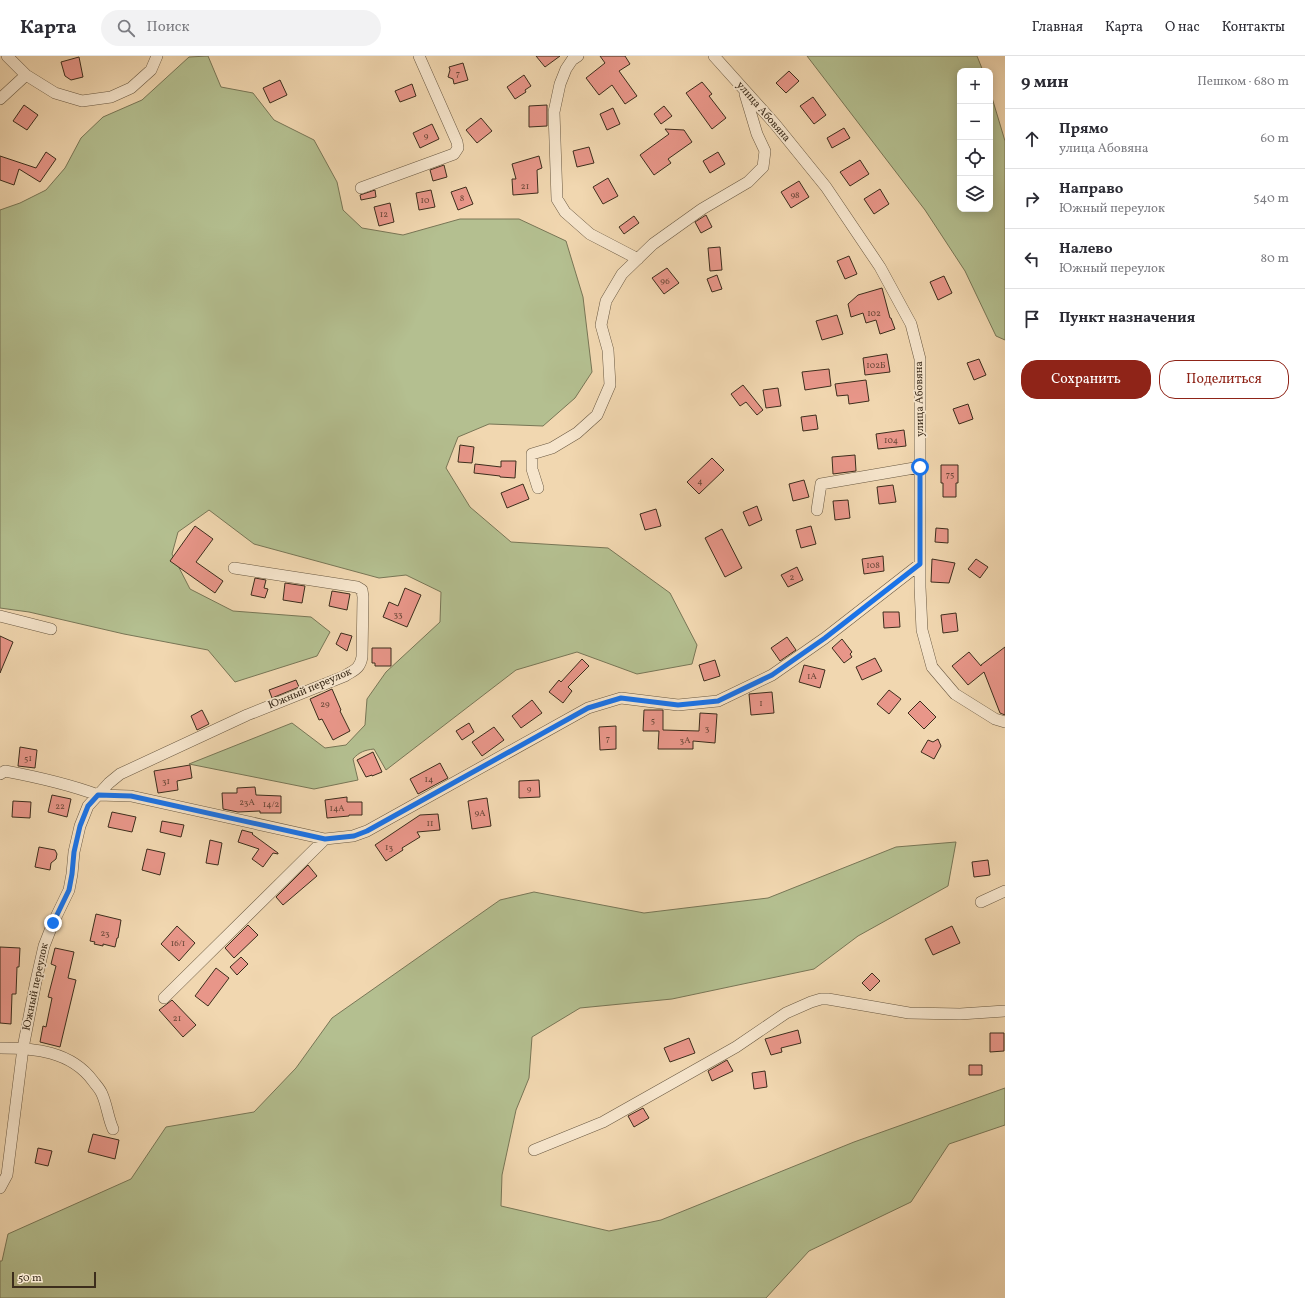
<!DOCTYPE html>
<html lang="ru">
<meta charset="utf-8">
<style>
:root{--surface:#fff;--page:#f2f2f3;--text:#2b2b33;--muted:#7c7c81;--line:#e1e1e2;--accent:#8f2418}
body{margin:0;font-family:Vollkorn,serif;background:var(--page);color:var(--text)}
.controls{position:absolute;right:12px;top:12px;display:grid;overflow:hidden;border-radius:8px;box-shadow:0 2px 10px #0003}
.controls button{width:36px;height:36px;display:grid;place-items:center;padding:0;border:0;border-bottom:1px solid var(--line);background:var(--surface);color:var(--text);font:20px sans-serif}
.scale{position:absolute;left:12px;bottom:10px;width:84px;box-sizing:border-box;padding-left:4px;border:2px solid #3c2d1c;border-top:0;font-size:11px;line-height:14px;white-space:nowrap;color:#3c2d1c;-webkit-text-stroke:3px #f6e5cc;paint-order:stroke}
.stop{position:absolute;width:12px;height:12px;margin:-9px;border:3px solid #1a73e8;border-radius:50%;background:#fff}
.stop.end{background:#1a73e8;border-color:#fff;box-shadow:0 1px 4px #0008}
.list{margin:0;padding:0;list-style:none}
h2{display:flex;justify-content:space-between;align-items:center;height:52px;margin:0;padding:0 16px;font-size:17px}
h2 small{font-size:13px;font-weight:400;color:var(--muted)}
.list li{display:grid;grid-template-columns:26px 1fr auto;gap:12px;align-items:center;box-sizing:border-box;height:60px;padding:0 16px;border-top:1px solid var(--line)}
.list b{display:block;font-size:15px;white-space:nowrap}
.list p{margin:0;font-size:13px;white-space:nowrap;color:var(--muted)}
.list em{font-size:13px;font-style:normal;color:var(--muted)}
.actions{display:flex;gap:8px;padding:12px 16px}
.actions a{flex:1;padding:9px 0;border:1px solid var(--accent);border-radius:16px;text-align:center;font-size:14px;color:var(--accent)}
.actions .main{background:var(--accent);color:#fff}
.icon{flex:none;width:22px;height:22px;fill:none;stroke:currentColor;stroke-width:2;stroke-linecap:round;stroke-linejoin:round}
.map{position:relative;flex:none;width:1005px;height:1242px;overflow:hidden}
header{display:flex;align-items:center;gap:24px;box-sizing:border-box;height:56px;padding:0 20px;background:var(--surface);border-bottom:1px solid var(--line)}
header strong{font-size:19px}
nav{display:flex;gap:22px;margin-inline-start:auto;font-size:14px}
.search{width:280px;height:36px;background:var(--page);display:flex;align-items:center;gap:10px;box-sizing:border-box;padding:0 14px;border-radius:22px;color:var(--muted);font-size:15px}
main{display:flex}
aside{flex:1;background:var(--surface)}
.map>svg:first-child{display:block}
</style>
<header>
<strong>Карта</strong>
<div class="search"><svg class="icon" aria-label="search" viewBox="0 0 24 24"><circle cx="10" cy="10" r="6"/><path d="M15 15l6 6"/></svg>Поиск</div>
<nav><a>Главная</a><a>Карта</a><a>О нас</a><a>Контакты</a></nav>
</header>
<main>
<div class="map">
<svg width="1005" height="1242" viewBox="0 0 1005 1242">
<rect width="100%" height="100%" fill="#f1d7b0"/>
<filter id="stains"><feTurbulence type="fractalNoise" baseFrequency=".005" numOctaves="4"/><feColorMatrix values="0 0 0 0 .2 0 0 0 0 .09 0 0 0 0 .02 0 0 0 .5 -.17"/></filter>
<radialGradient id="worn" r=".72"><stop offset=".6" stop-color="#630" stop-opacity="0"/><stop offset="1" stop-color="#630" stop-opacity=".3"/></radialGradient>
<!-- green -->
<path fill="#b4bf90" stroke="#787656" d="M 208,0 L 221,31 L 253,37 L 274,64 L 314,84 L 337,126 L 343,154 L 362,172 L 403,179 L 460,163 L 519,163 L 566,185 L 583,241 L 592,316 L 575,342 L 543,370 L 489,368 L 458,381 L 446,412 L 470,451 L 511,486 L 608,492 L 670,537 L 697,589 L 692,608 L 637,618 L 577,596 L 516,614 L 386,714 L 374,693 C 365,694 359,696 353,703 L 358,724 L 314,733 L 189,708 L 292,667 L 325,692 L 346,689 L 365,669 L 367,643 L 386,616 L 440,566 L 441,536 L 406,519 L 379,522 L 254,488 L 209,454 L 178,476 L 172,498 L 190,533 L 233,555 L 311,561 L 330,576 L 317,600 L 235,626 L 208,594 L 124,578 L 29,556 L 0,552 L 0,154 L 20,147 L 46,134 L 65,112 L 81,82 L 103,61 L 142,44 L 189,1 Z
M 807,0 L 977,0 L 983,15 L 960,15 L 960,153 L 990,153 L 990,35 L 1005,85 L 1005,284 L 996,280 L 965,215 L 925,154 Z
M 956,786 L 948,830 L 858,880 L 814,913 L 672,943 L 580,952 L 532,981 L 529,1022 L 516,1054 L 502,1119 L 501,1150 L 609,1175 L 661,1164 L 854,1086 L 1005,1032 L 1005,1069 L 949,1088 L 911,1146 L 809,1195 L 766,1242 L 0,1242 L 0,1205 L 2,1205 L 8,1178 L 131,1123 L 166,1071 L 254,1056 L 296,1012 L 332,962 L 500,844 L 534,836 L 644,857 L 768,842 L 896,791 Z"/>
<!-- building -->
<path fill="#e89689" stroke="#3c2d1c" d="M 536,0 L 560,0 L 545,11 Z
M 600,0 L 625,0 L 630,8 L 619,15 L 637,40 L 625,48 L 612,29 L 599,39 L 586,22 L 605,7 Z
M 79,1 L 83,21 L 71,24 L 65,20 L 61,6 Z
M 463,7 L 468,24 L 454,28 L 453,23 L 448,21 L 450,14 L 449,11 Z
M 789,15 L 799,25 L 786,37 L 776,27 Z
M 524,19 L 531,30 L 525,34 L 526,36 L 515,43 L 507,31 Z
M 280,24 L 287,39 L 270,47 L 263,32 Z
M 702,26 L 712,38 L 709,40 L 726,62 L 712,73 L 686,37 Z
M 412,28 L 416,40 L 400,46 L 395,35 Z
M 813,41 L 826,59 L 814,68 L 800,50 Z
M 24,49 L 38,59 L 27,74 L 13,65 Z
M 547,49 L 547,70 L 529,71 L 529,50 Z
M 664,50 L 672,60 L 661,68 L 654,58 Z
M 613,52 L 620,68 L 607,74 L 600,58 Z
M 481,62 L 492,75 L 477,87 L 466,74 Z
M 432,68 L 439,83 L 420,92 L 413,77 Z
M 844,72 L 850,82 L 832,92 L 827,82 Z
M 665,73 L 684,74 L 692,86 L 668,103 L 671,107 L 654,119 L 640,99 L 669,78 Z
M 589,91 L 594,107 L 577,111 L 573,95 Z
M 46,96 L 56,103 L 40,126 L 19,113 L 14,129 L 0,124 L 0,100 L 36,112 Z
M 718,96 L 725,108 L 710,117 L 703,105 Z
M 539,100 L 542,112 L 537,114 L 538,137 L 513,139 L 512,123 L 516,123 L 512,108 Z
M 860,104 L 869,118 L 850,130 L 840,116 Z
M 444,109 L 447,121 L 433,125 L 430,114 Z
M 608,122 L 618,140 L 603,148 L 593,131 Z
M 799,125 L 809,141 L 791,152 L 781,136 Z
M 466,131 L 473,148 L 458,154 L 451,136 Z
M 880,133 L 889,148 L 874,158 L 864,143 Z
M 375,134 L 376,141 L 361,144 L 360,139 Z
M 431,134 L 435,151 L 419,154 L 416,137 Z
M 390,147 L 394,166 L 379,170 L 374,151 Z
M 706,159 L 712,171 L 701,177 L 695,166 Z
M 634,160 L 639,167 L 624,178 L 619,171 Z
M 720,191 L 722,214 L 710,215 L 708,192 Z
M 849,200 L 857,218 L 845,223 L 837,205 Z
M 667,212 L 679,227 L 664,238 L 652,222 Z
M 717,219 L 722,233 L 712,236 L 707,223 Z
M 944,220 L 952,237 L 938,244 L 930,226 Z
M 882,232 L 890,262 L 891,262 L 895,273 L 880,278 L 876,264 L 866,267 L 863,257 L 851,261 L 848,248 L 858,239 Z
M 837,259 L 843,278 L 822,284 L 816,265 Z
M 887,298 L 890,316 L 865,319 L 863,302 Z
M 979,303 L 986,319 L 974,324 L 967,307 Z
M 829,313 L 831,330 L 805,334 L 802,316 Z
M 866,324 L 869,345 L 849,348 L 848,339 L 837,340 L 835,328 Z
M 743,329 L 763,354 L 757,359 L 746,346 L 740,350 L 731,338 Z
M 778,332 L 781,350 L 766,352 L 763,334 Z
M 968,348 L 973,363 L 959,368 L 953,353 Z
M 816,359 L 818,373 L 803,375 L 801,361 Z
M 904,374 L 906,390 L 878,393 L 876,378 Z
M 460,389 L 474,391 L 472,407 L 458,406 Z
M 855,399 L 856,415 L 833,418 L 832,401 Z
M 712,402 L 724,414 L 699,438 L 687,426 Z
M 501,405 L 516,405 L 515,422 L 500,421 L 500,420 L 474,417 L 475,408 L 501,411 Z
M 941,409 L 958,409 L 958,427 L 956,427 L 956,441 L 943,441 L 943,427 L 941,427 Z
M 804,424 L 809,441 L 793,445 L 789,428 Z
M 523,428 L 529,443 L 507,452 L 501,437 Z
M 893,429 L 896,446 L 879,448 L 877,431 Z
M 848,444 L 850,462 L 835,464 L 833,445 Z
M 757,450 L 762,464 L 749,470 L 743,456 Z
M 656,453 L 661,470 L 645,474 L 640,458 Z
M 195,470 L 213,483 L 196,506 L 223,525 L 215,537 L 170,505 Z
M 811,470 L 816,488 L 801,492 L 796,474 Z
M 936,472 L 948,473 L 948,487 L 935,486 Z
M 722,473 L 742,512 L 725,521 L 705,482 Z
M 883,500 L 884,515 L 864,518 L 862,503 Z
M 932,503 L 955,507 L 949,527 L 931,526 Z
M 976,503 L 988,511 L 980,522 L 968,513 Z
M 797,511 L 803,524 L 788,531 L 781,519 Z
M 255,522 L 266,524 L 264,532 L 268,533 L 265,542 L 251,539 Z
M 285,527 L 305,530 L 302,547 L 283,544 Z
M 405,532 L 421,539 L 407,571 L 383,561 L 389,546 L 398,550 Z
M 332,535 L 350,538 L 347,554 L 329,550 Z
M 883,556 L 899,556 L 900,571 L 884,572 Z
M 956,557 L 958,575 L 943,577 L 941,559 Z
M 341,577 L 352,580 L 347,595 L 336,588 Z
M 0,580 L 13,586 L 0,617 Z
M 787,581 L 796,594 L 780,605 L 771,592 Z
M 842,583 L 852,596 L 850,598 L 852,601 L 844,607 L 832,592 Z
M 1005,591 L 1005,659 L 1000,657 L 984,616 L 968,629 L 952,610 L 969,596 L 981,610 L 981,609 Z
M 372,592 L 391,592 L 391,610 L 375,610 L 375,607 L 372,607 Z
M 875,602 L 882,615 L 862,624 L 856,611 Z
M 582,603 L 589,610 L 568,631 L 572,635 L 563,647 L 549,636 L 559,624 L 561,626 Z
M 715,604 L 720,620 L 704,625 L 699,609 Z
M 804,609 L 825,614 L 820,632 L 799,626 Z
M 296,624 L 299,631 L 272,642 L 269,634 Z
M 332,633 L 341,654 L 340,655 L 350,675 L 333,684 L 322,663 L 319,664 L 310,643 Z
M 889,634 L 901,643 L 889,658 L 877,648 Z
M 772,636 L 774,657 L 751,659 L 749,638 Z
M 532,644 L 542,657 L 521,672 L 512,660 Z
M 920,645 L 936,661 L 924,673 L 908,657 Z
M 202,654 L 209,668 L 197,674 L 191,660 Z
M 644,654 L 663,654 L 663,674 L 699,675 L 700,657 L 717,658 L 715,687 L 693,685 L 693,693 L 658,693 L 659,675 L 643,675 Z
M 469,667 L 474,676 L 462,684 L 456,675 Z
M 616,670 L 616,693 L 600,694 L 599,671 Z
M 494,671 L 504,684 L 482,700 L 472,686 Z
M 938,683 L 941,690 L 934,703 L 921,696 L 928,684 L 933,686 Z
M 20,691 L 37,694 L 35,712 L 18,710 Z
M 373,696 L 382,716 L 372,720 L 372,719 L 366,721 L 357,704 Z
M 440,707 L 448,722 L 418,738 L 410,723 Z
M 190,709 L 192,722 L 177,725 L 178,734 L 158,737 L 154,715 Z
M 539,724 L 540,741 L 519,742 L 519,725 Z
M 255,731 L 256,739 L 281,740 L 281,757 L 260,757 L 260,755 L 238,756 L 223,753 L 222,737 L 237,737 L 237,732 Z
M 52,739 L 71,743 L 67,761 L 48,756 Z
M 347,741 L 347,746 L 362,746 L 362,759 L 349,759 L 349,760 L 327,762 L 325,744 Z
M 487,742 L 491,770 L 472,773 L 468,745 Z
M 13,745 L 31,746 L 30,762 L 12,761 Z
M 112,756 L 136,761 L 132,776 L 108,771 Z
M 438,758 L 440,774 L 417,776 L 420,781 L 402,792 L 403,794 L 386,805 L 375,789 L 420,759 Z
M 162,765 L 184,769 L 181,781 L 160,776 Z
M 242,774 L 253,777 L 252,778 L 278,797 L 278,798 L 273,797 L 263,811 L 252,803 L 259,793 L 238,786 Z
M 210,784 L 222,787 L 218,809 L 206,807 Z
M 39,791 L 55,794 L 57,798 L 56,803 L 51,807 L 50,814 L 35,811 Z
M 147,793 L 165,797 L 160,819 L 142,814 Z
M 988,804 L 990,819 L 974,821 L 972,806 Z
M 308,809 L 317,820 L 283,849 L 276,841 Z
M 96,858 L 121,864 L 118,882 L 117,882 L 115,891 L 103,888 L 103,890 L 94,888 L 95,886 L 90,885 Z
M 248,869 L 258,879 L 234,902 L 225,892 Z
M 177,870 L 195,887 L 179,905 L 161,888 Z
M 952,870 L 960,887 L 933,899 L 925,883 Z
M 0,891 L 20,892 L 19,911 L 17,911 L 16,938 L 12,938 L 11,968 L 0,967 Z
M 55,892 L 74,896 L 68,922 L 76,924 L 60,991 L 40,986 L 43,970 L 46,971 L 52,942 L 48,941 L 56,910 L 51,908 Z
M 241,901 L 248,908 L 237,919 L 230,911 Z
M 216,912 L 229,922 L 208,950 L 195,940 Z
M 872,917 L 880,925 L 870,935 L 862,927 Z
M 172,944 L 196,969 L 183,981 L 159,954 Z
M 798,974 L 801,987 L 781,992 L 782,996 L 771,999 L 765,983 Z
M 990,977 L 1004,977 L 1004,995 L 990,996 Z
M 689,982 L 695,997 L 670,1006 L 664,992 Z
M 727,1004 L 733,1015 L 712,1025 L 708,1015 Z
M 969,1009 L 982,1009 L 982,1019 L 969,1019 Z
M 765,1015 L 767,1031 L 754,1033 L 752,1017 Z
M 643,1052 L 649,1062 L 634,1071 L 628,1060 Z
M 93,1078 L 119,1084 L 115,1103 L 88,1096 Z
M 38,1092 L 52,1095 L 48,1110 L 35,1107 Z"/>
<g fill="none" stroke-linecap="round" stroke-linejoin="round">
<defs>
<path id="minor" d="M 7,0 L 26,19 L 55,37 L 82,45 L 111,41 L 131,32 L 151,14 L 157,0
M 578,0 L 572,4 L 566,13 L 560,28 L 554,56 L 557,143 L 565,156 L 590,178 L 638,203
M 714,0 L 775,68 L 826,131 L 880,211 L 911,268 L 920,303 L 920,531 L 922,574 L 932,611 L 955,638 L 995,663 L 1005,666
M 0,43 L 26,19
M 361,132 L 454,98 L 458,92 L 457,86 L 419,0
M 538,432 L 532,413 L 532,398 L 552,392 L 577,377 L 597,359 L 610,329 L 608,294 L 601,269 L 606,245 L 622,218 L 653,188 L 702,153 L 748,126 L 763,111 L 765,95 L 757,78 L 745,38
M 817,454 L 821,428 L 920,411
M 0,560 L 51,573
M 0,718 L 5,715 C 37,721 68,728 98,739 L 109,727 L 120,718 L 247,659 L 345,620 C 354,614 360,613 362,601 L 363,541 L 362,534 L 357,531 L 234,512
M 981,846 L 1005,835
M 164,942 L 325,783
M 0,992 C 34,992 71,995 93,1025 C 96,1029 100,1033 102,1038 C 107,1049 108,1062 113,1073
M 534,1094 L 603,1066 L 736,991 L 786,957 L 811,946 L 821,943 L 828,943 L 909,957 L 960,958 L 1005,955
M 0,1132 L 7,1119 L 23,992 L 36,925 L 44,890 L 53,867 L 69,834 L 72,818 L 74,796 L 80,770 L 88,750 L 98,739 L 131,740 L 325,783 L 353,780 L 367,775 L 588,652 L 621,642 L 678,649 L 718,645 L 772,619 L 825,582 L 920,508"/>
</defs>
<!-- minor casing -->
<use href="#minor" stroke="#695841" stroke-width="12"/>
<!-- minor -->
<use href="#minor" stroke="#f6e5cc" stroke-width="11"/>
</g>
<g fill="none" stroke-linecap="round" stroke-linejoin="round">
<!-- route -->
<path stroke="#1a73e8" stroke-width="5" d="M 53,867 L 69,834 L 72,818 L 74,796 L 80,770 L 88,750 L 98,739 L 131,740 L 325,783 L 354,780 L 367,775 L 588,652 L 621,642 L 678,649 L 718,645 L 772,619 L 825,582 L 920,508 L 920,411"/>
</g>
<g text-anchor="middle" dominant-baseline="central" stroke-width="3.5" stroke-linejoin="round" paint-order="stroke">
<!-- number labels -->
<g font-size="9" fill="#674737">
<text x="458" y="17">7</text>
<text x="426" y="80">9</text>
<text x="525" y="130">21</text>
<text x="795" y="139">98</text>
<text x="462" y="142">8</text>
<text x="425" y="144">10</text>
<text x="384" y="158">12</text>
<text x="665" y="225">96</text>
<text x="874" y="257">102</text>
<text x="876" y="309">102Б</text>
<text x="891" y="384">104</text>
<text x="950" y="418">75</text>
<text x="700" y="425">4</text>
<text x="873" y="509">108</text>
<text x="792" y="521">2</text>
<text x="398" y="558">33</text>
<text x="812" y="620">1А</text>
<text x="761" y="647">1</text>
<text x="325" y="648">29</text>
<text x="653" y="664">5</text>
<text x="707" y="672">3</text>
<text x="608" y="682">7</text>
<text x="685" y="684">3А</text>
<text x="28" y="702">51</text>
<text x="429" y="723">14</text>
<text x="166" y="725">31</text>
<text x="529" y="733">9</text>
<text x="247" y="746">23А</text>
<text x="271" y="748">14/2</text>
<text x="60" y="750">22</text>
<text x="337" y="752">14А</text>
<text x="480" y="757">9А</text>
<text x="430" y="767">11</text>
<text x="389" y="791">13</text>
<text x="105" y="877">23</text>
<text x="178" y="887">16/1</text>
<text x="177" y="962">21</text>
</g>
<!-- street labels -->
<g font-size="11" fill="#3c2d1c" stroke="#f6e5cc">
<text transform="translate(763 56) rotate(49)">улица Абовяна</text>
<text transform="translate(920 343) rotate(-91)">улица Абовяна</text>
<text transform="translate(310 633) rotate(-23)">Южный переулок</text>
<text transform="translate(36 931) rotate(-78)">Южный переулок</text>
</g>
</g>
<rect width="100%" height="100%" filter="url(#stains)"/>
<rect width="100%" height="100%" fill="url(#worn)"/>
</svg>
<div class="controls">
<button>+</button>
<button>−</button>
<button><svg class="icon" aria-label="locate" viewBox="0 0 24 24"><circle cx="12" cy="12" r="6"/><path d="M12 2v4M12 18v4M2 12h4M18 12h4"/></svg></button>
<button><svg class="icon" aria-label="layers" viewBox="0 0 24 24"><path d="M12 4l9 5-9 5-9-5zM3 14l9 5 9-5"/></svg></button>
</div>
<div class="scale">50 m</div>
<div class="stop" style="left:920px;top:411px"></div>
<div class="stop end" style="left:53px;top:867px"></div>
</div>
<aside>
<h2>9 мин<small>Пешком · 680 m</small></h2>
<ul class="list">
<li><svg class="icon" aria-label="ahead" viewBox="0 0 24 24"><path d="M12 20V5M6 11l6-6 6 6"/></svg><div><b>Прямо</b><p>улица Абовяна</p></div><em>60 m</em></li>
<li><svg class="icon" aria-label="right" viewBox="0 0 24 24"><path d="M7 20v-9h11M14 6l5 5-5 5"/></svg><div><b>Направо</b><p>Южный переулок</p></div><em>540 m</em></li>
<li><svg class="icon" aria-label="left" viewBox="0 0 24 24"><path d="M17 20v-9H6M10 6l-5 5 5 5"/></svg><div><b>Налево</b><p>Южный переулок</p></div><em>80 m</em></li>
<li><svg class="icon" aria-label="arrive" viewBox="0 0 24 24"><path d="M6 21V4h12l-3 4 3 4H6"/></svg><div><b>Пункт назначения</b></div></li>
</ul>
<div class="actions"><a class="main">Сохранить</a><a>Поделиться</a></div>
</aside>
</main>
